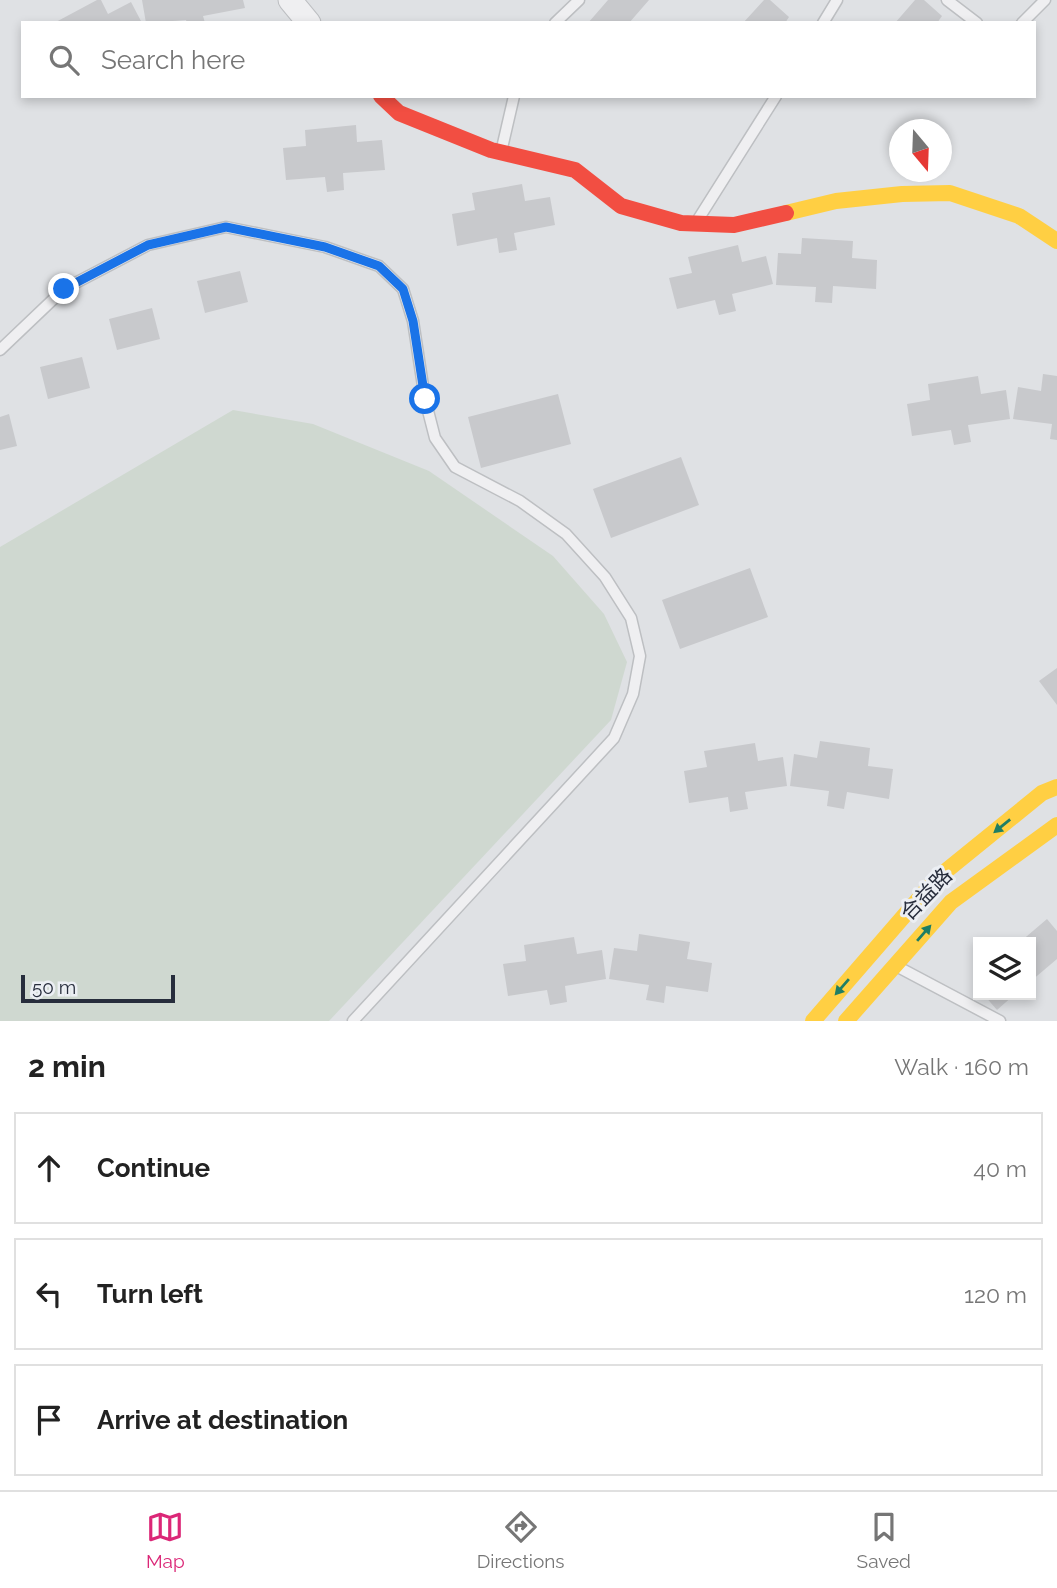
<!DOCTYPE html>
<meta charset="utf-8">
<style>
:root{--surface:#fff;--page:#f2f2f2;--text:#222;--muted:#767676;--line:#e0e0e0;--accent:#db2777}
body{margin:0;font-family:Raleway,"Noto Sans SC",sans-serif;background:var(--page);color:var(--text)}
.controls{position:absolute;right:21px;bottom:21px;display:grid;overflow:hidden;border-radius:0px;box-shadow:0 4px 10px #0003}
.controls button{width:63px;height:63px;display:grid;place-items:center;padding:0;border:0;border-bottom:2px solid var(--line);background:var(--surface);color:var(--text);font:35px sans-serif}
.compass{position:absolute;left:889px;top:119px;width:63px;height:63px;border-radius:50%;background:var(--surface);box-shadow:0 4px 10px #0003;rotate:161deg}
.scale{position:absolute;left:21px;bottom:18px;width:154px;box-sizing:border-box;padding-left:7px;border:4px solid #272d3c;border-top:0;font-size:19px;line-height:24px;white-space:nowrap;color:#272d3c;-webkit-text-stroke:5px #eceff4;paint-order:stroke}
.stop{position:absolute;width:21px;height:21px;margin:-16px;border:5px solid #1a73e8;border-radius:50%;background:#fff}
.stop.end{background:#1a73e8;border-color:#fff;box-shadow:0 2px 7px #0008}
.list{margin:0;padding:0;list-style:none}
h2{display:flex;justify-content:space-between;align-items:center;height:91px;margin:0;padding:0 28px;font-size:30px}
h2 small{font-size:23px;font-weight:400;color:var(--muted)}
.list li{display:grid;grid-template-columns:46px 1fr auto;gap:21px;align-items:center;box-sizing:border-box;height:112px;margin:0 14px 14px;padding:0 14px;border:2px solid var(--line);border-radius:0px}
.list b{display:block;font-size:26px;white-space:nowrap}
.list em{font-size:23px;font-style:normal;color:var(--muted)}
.icon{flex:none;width:38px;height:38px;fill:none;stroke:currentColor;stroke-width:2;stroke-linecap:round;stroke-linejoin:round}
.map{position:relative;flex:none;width:1057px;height:1021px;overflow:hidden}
.search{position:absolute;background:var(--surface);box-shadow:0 4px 10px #0003;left:21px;right:21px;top:21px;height:77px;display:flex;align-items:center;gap:18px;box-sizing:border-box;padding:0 24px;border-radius:0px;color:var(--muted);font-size:26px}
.sheet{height:469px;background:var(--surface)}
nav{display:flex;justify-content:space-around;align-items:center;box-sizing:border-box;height:98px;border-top:2px solid var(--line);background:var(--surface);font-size:19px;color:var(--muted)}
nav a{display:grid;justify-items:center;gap:4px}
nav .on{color:var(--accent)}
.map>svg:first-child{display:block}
</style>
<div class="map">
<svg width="1057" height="1021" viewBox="0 0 1057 1021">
<rect width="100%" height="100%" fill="#dfe1e4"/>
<!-- green -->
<path fill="#cfd8d0" d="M 233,410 L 313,424 L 429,471 L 553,556 L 604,614 L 627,662 L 611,720 L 329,1021 L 0,1021 L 0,547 Z"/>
<!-- building -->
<path fill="#c8c9cc" d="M 97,0 L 101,0 L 108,14 L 131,2 L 142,23 L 54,23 Z
M 142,0 L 243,0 L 245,8 L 203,16 L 205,23 L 187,23 L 186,20 L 146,23 Z
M 608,0 L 649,0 L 629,23 L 588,23 Z
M 764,0 L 770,0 L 789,17 L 785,23 L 743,23 Z
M 915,0 L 924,0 L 942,16 L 937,23 L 895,23 Z
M 356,125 L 357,142 L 382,140 L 385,170 L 343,173 L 344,190 L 327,192 L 325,177 L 286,180 L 283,148 L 306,146 L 305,130 Z
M 522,184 L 525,201 L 550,197 L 555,225 L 514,233 L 517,250 L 499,253 L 497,238 L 457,246 L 452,214 L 475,210 L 472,193 Z
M 802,238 L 853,241 L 852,258 L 877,260 L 876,289 L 833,286 L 832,303 L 815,302 L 816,287 L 776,285 L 778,253 L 801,254 Z
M 738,245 L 742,262 L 766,256 L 773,284 L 732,294 L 736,311 L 719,315 L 715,300 L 677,309 L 669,278 L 692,273 L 688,257 Z
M 240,271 L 248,302 L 205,313 L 197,281 Z
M 152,308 L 160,339 L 117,350 L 109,319 Z
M 82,357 L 90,388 L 48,399 L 40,367 Z
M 1043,374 L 1057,376 L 1057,440 L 1050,439 L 1052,424 L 1013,419 L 1018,387 L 1041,391 Z
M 978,376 L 981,394 L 1006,390 L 1010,419 L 968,425 L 971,442 L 954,445 L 951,430 L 912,436 L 907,404 L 930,400 L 928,384 Z
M 558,394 L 571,444 L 481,468 L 468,417 Z
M 9,414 L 17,446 L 0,450 L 0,417 Z
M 681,457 L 699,505 L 611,538 L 593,489 Z
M 750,568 L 768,617 L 680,649 L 662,600 Z
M 1057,668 L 1057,705 L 1039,681 Z
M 820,741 L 870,748 L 868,766 L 893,769 L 889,799 L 847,792 L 844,809 L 827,806 L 829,791 L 790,786 L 794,754 L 817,758 Z
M 755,743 L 758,761 L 783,757 L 787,786 L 745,792 L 748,809 L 730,812 L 728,797 L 689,803 L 684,771 L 707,767 L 704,751 Z
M 1047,919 L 1057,931 L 1057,959 L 1031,981 L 1031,942 L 1020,942 Z
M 639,934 L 690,942 L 687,959 L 712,963 L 708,992 L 666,986 L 664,1003 L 646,1000 L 649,985 L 609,979 L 614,948 L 637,951 Z
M 574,937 L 577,954 L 602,950 L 606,979 L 565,986 L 567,1002 L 550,1005 L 547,990 L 508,996 L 503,964 L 526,961 L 524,945 Z
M 984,995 L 1014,995 L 997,1010 Z"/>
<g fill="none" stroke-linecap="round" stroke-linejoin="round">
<defs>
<path id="lane" d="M 947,0 L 977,23
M 555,23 L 579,0
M 823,23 L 837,0
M 1022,23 L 1045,0
M 502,148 L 514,96
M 699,218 L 776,96
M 0,350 L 64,289 L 148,245 L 226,227 L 325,247 L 379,266 L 403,289 L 413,321 L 425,399 L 435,438 L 455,467 L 520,501 L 566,534 L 605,577 L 631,618 L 640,656 L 633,694 L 614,738 L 353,1021
M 900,968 L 1000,1021"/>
<path id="street" d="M 290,0 L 309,23"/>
</defs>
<!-- lane casing -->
<use href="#lane" stroke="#bdbfc2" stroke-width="13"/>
<!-- street casing -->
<use href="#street" stroke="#bdbfc2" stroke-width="25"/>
<!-- lane -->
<use href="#lane" stroke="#efeff1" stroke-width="10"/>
<!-- street -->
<use href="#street" stroke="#efeff1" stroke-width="23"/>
<!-- slow -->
<path stroke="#ffcf43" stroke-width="16" d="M 786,213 L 836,201 L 902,194 L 950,193 L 1019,216 L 1057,241
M 813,1021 L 936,879 L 1042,793 L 1057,787
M 846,1021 L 951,902 L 1057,825"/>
<!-- jam -->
<path stroke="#f24e42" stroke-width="16" d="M 381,96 L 399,113 L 491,150 L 575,170 L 621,206 L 681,223 L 734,225 L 786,213"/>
</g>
<!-- one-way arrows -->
<defs><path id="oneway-solid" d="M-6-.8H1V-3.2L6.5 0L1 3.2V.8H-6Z" transform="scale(1.75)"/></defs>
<g fill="#1f7e65">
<use href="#oneway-solid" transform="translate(1002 826) rotate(141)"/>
<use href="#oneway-solid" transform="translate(924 933) rotate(-49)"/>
<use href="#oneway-solid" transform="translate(842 987) rotate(131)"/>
</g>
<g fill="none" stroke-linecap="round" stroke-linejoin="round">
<!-- route -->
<path stroke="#1a73e8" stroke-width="9" d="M 64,289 L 148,245 L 226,227 L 325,247 L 379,266 L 403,289 L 413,321 L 425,399"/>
</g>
<g text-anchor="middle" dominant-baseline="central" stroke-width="6" stroke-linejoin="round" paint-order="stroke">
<!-- street labels -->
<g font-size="21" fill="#272d3c" stroke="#eceff4">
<text transform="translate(926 894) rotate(-46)">合益路</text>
</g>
</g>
</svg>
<div class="controls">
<button><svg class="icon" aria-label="layers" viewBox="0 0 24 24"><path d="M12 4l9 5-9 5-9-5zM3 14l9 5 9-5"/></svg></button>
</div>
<svg class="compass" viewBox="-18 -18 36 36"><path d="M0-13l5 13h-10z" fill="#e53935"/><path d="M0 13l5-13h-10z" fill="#767676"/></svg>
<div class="scale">50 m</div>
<div class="stop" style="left:425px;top:399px"></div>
<div class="stop end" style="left:64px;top:289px"></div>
<div class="search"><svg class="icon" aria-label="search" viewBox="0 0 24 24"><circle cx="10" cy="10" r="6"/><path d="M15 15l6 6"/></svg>Search here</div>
</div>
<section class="sheet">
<h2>2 min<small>Walk · 160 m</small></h2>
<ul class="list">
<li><svg class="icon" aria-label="ahead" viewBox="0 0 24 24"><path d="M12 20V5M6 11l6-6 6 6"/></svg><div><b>Continue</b></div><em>40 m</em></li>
<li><svg class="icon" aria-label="left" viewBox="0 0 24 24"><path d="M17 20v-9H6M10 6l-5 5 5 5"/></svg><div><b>Turn left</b></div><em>120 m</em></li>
<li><svg class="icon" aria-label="arrive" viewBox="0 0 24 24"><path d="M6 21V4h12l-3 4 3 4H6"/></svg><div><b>Arrive at destination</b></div></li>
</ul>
</section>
<nav>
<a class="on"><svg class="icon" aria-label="map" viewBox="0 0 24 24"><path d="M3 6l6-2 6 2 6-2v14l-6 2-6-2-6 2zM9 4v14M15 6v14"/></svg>Map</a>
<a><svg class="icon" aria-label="directions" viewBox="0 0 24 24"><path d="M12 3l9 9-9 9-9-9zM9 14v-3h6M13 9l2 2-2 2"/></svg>Directions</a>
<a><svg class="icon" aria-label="saved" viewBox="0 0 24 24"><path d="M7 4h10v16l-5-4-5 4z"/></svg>Saved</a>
</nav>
